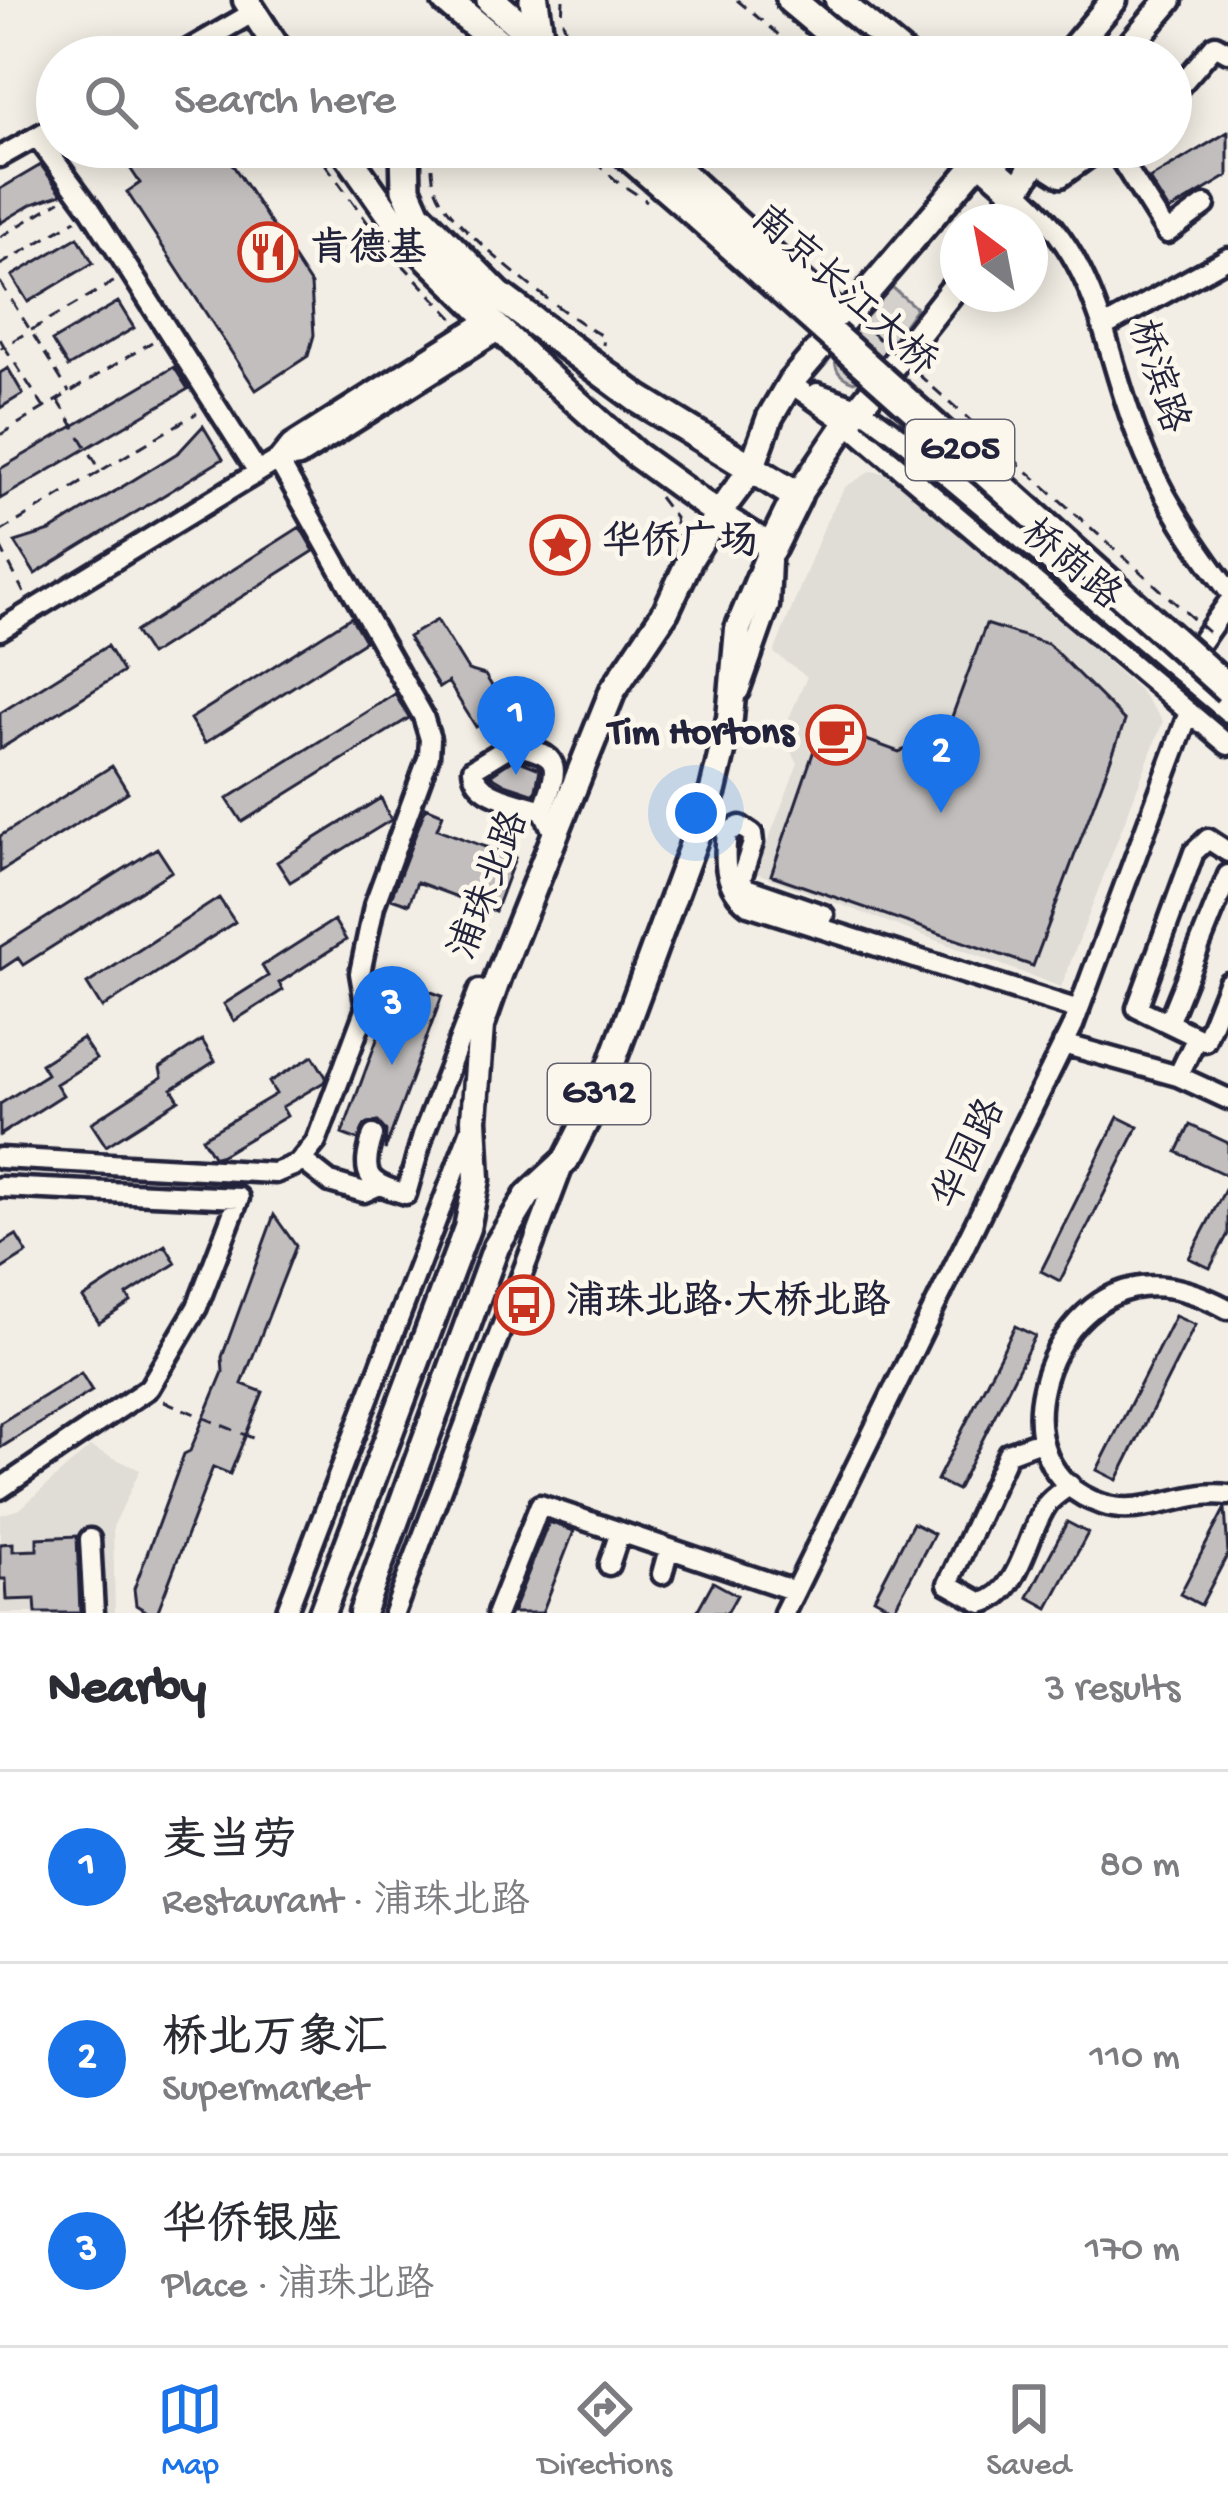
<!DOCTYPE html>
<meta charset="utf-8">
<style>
:root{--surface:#fff;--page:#f2f2f3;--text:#2b2b33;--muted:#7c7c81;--line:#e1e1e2;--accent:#1a73e8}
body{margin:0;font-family:"Gochi Hand","LXGW WenKai TC",sans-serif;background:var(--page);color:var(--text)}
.compass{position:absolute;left:940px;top:204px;width:108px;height:108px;border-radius:50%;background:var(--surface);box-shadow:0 6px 30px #0003;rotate:328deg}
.you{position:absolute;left:696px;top:813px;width:42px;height:42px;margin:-30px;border:9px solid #fff;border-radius:50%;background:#1a73e8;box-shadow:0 0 0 18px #1a73e833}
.badge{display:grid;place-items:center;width:78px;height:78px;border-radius:50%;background:var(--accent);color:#fff;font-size:39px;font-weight:700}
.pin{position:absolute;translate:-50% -99px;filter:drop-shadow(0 3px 6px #0008)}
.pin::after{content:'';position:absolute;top:63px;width:42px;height:36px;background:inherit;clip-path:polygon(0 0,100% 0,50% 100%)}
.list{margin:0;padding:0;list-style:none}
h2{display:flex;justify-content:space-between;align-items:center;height:156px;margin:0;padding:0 48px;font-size:51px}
h2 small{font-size:39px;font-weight:400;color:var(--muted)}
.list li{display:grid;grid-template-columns:78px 1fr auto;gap:36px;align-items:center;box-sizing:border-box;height:192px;padding:0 48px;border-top:3px solid var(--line)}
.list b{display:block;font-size:45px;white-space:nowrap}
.list p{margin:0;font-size:39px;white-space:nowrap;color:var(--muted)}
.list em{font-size:39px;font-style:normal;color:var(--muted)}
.icon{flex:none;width:66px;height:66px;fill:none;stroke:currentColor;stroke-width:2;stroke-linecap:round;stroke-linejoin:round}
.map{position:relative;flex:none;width:1228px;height:1613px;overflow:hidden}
.search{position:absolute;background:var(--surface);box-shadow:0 6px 30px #0003;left:36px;right:36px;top:36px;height:132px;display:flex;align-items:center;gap:30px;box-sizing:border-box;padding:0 42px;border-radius:66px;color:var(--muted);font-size:45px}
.sheet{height:732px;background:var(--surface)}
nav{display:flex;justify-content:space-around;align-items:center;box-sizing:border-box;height:168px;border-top:3px solid var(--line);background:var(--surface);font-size:33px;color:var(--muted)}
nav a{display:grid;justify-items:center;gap:6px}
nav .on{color:var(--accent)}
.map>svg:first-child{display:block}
</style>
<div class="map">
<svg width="1228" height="1613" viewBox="0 0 1228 1613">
<rect width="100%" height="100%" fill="#f2eee5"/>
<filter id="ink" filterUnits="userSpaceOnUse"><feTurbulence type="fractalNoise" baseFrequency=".00833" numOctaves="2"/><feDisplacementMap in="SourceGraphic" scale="24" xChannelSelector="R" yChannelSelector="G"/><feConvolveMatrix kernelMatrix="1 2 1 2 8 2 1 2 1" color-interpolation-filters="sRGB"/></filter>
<g filter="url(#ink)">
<!-- built -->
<path fill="#e0dcd6" d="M 871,471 L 883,473 L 920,501 L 1048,609 L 1140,691 L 1163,721 L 1061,987 L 756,873 L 798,763 L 781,736 L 807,677 L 774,653 L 826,522 L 845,487 Z
M 90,1447 L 140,1470 L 113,1527 L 115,1613 L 0,1613 L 0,1515 L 20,1509 Z"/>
<!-- green -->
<path fill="#d4d1cc" stroke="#7b7a84" stroke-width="3" d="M 892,287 L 916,308 L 868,376 L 854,382 C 802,365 874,308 892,287 Z"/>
<!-- building -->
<path fill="#c2bebe" stroke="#22223b" stroke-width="3" d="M 1228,132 L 1228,176 L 1169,211 L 1149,179 Z
M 156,147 L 221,147 L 311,285 L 314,335 L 308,356 L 256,390 L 127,192 L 140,183 L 128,165 Z
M 41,165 L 62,194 L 32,204 L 0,223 L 0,189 Z
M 78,237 L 93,263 L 28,302 L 12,276 Z
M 118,302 L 134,328 L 68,367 L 52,341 Z
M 174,367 L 188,389 L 0,499 L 0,469 Z
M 8,368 L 23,394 L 0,408 L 0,373 Z
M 203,426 L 223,459 L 35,574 L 15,542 L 50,531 L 179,452 Z
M 300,527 L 314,551 L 150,655 L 135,632 Z
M 351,617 L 365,641 L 205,743 L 190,719 Z
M 437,620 L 468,670 L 485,675 L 506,708 L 476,727 L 448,682 L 439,688 L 408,637 Z
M 986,624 L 1048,644 L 1125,721 L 1033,966 L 771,875 L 823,724 L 899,752 L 946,733 Z
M 107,646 L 123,672 L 0,749 L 0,713 Z
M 395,694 L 409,718 L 242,822 L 227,799 Z
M 514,759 L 540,769 L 535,794 L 505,784 L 490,775 Z
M 112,766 L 128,792 L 0,872 L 0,836 Z
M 381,798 L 391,820 L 290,882 L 277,862 Z
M 426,807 L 443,814 L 437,829 L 515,858 L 495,911 L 417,882 L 409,904 L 391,898 Z
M 157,848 L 172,871 L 23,965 L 18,958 L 0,970 L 0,947 Z
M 219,898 L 235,922 L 102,1008 L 87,984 Z
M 334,920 L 346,940 L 279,983 L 283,990 L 234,1021 L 224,1004 L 268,976 L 262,966 Z
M 399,980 L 442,996 L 385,1150 L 386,1131 L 378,1122 L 365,1125 L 358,1140 L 342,1134 Z
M 82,1038 L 96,1059 L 56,1084 L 63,1095 L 0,1135 L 0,1104 L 47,1074 L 41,1064 Z
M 202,1040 L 215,1061 L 172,1089 L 179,1100 L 106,1146 L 91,1123 L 162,1077 L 160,1068 Z
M 313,1056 L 326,1077 L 324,1082 L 282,1107 L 287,1116 L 220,1156 L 213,1156 L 202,1138 L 276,1094 L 269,1082 Z
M 1118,1117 L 1138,1127 L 1060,1281 L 1041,1271 Z
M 1190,1125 L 1228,1143 L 1228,1176 L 1177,1152 Z
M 1228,1184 L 1228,1234 L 1210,1268 L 1189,1258 Z
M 274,1215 L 296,1246 L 242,1384 L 263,1392 L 230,1474 L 213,1467 L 157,1613 L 149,1613 L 136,1605 L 134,1589 L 184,1454 L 190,1451 L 223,1372 L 222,1357 Z
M 16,1235 L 27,1253 L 0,1270 L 0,1245 Z
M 165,1245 L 176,1263 L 127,1295 L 131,1302 L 99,1323 L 83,1298 Z
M 1175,1316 L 1195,1325 L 1117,1480 L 1097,1470 Z
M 1015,1326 L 1035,1336 L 957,1490 L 937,1480 Z
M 81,1373 L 92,1391 L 0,1448 L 0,1423 Z
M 1225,1508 L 1228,1554 L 1201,1605 L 1180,1594 Z
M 549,1522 L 574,1531 L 542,1613 L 512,1613 Z
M 1067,1522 L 1088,1533 L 1048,1608 L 1028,1597 Z
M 913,1523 L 934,1534 L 894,1609 L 874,1598 Z
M 77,1536 L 80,1613 L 36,1613 L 35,1599 L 7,1600 L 6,1579 L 0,1579 L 0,1544 L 13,1543 L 13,1551 L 37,1550 L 37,1538 Z
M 713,1582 L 737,1595 L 727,1613 L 696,1613 Z"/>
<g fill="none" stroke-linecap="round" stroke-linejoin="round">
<defs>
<path id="minor" d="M 176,57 L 254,12
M 1171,96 L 1215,45 L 1228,52
M 37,137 L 91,210 L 258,472
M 1113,147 L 1167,233 L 1205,205
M 0,157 L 57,125
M 1034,160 L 1061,177 L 1103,147
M 1016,190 C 1100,259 1102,344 1138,437 C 1159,493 1193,543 1228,590
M 1104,327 L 1228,258
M 790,383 L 847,423 L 1228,745
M 817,393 L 860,408 L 908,443 L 1228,712
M 278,460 L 299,457 L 500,330
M 0,630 L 278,460 L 291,444 L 489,319
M 1186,663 L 1228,603
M 739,691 L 769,606 L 771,561
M 543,810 C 559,766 564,755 512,745 L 473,769 C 475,797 519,802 543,810 L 554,834
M 824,915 L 746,888 L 741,879 L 753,843 L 752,834 L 740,826 L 727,832 C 724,861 723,886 748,905 L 1079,1010
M 1168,1023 L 1228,875
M 1197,1037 L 1205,1041 L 1228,983
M 1063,1044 L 1178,1076 L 1228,1099
M 1178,1076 L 1197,1037 L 1137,1008 L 1194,852 L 1208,839 L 1228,852
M 373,1135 C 360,1176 367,1183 406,1194 L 423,1135 L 479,990
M 0,1158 L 275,1173 L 298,1164 L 316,1142 L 366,1008 L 360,973 L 374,906 L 429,756 L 430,739 L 423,716 L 278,460
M 302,1160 L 330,1182 L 364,1192 L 377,1186
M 0,1187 L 239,1198 L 197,1307 L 149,1388 L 0,1489
M 1228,1309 C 1202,1295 1171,1283 1141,1287 C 1043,1300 992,1467 1101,1504 C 1143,1519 1186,1489 1228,1495
M 1040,1441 L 1008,1453 L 948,1584 L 982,1603 C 1021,1593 1026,1534 1047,1504 C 1052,1497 1062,1491 1070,1485
M 90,1539 L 94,1613
M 609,1565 L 620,1532
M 662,1574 L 669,1549
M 286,1613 L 471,1129
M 394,1613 L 564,1163
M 497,1613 L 540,1505 L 795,1591
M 784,1613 L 1073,1025 L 1189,712"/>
<path id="major" d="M 246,0 L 283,57
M 838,0 L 907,57
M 1066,57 L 1114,0
M 1120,57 L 1169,0
M 342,147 L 404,235 L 540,369 L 635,454 L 718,514 L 772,547 L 738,629 L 730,718 L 713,790 L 603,1087 L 566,1160 L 528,1195 L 496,1247 L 362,1613
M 998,222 L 1044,147
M 797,496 L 847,423 L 958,283
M 322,1613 L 467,1228 L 477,1179 L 474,1119 L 481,1026 L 499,975 L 613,690 L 666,611 L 691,557 L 718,514 L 751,470 L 770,417 L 790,383 L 981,159"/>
<path id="highway" d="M 446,0 L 515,57
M 491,0 L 556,57
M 534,0 L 540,42
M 791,0 L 859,57
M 405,147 L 406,189 L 417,214 L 498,295 L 637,398 L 797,496 L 772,547
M 619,147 L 693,211
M 652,147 L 707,198
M 967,147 L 1016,190"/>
</defs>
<!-- minor casing -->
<use href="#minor" stroke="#22223b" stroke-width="27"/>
<!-- major casing -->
<use href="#major" stroke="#22223b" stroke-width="33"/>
<!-- highway casing -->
<use href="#highway" stroke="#22223b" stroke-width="36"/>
<!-- path -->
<path stroke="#22223b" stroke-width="3" stroke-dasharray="12 9" stroke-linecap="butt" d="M 563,0 L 562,19 L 569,38
M 737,0 L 805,57
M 243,39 L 255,57
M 575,46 L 587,57
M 420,57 L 423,54
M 313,147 L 383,244 L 454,319
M 433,147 C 431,162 431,180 438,194 C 455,231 566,317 604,337 L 603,345
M 578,147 L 619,183 L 647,201
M 0,237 L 60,201
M 0,265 L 76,220
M 0,282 L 69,392
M 0,339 L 4,346 L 0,349
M 44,408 L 4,346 L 115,281
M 0,435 L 152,342
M 102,470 L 197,413
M 659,497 L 675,518 L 678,536
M 0,532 L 101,471 L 58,400
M 0,546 L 24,593
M 164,1401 L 255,1439"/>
<!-- minor -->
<use href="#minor" stroke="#fbf7ec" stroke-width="18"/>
<!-- major -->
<use href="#major" stroke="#fbf7ec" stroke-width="24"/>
<!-- highway -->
<use href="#highway" stroke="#fbf7ec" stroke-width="27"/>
<defs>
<path id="highway-bridge" d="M 707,198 L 835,314
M 693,211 L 1228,689"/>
</defs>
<!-- highway-bridge casing -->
<use href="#highway-bridge" stroke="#22223b" stroke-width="36" stroke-linecap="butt"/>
<!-- path-bridge -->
<path stroke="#22223b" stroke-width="3" stroke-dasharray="12 9" stroke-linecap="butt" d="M 855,318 L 1208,632"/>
<!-- highway-bridge -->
<use href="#highway-bridge" stroke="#fbf7ec" stroke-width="27"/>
</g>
</g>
<!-- icons -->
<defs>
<symbol id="restaurant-ring" viewBox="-11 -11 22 22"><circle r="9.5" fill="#fbf7ec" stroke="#c8321e" stroke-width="1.5"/><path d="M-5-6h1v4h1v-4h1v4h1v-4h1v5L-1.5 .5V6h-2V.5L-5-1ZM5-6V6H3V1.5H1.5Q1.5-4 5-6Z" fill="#c8321e"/></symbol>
<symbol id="sight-ring" viewBox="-11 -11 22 22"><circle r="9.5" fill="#fbf7ec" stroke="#c8321e" stroke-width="1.5"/><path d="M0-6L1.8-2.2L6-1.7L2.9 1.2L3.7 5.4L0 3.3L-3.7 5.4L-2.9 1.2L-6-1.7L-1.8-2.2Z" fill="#c8321e"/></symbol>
<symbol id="cafe-ring" viewBox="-11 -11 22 22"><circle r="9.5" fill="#fbf7ec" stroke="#c8321e" stroke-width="1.5"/><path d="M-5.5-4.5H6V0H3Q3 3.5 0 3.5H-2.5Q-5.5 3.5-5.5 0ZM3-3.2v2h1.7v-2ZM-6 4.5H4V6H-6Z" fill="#c8321e"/></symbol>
<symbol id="bus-ring" viewBox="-11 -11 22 22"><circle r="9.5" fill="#fbf7ec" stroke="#c8321e" stroke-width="1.5"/><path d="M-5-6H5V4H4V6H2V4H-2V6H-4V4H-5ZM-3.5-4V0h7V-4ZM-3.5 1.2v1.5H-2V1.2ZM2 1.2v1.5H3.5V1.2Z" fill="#c8321e"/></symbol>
</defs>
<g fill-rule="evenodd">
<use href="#restaurant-ring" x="235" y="219" width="66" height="66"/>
<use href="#sight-ring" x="527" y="512" width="66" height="66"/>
<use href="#cafe-ring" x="803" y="702" width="66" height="66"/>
<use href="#bus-ring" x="491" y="1272" width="66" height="66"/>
</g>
<g text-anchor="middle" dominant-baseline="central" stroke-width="10" stroke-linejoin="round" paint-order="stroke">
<!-- shield labels -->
<g fill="#fbf7ec" stroke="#636270" stroke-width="3">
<rect x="906" y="420" width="108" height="60" rx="9"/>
<rect x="548" y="1064" width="102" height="60" rx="9"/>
</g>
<g font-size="36" font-weight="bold" fill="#22223b">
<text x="960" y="450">G205</text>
<text x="599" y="1094">G312</text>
</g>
<!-- poi labels -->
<g font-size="39" font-weight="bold" fill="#22223b" stroke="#fbf7ec" text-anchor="start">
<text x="310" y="252">肯德基</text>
<text x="602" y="545">华侨广场</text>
<text x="794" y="735" text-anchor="end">Tim Hortons</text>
<text x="566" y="1305">浦珠北路·大桥北路</text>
</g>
<!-- street labels -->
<g font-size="39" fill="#22223b" stroke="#fbf7ec">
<text transform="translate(842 293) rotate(42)">南京长江大桥</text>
<text transform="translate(1155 377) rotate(72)">桥滨路</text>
<text transform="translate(1069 567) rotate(40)">桥荫路</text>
<text transform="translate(492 886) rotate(-69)">浦珠北路</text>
<text transform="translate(972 1155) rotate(-64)">华园路</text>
</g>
</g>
</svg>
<svg class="compass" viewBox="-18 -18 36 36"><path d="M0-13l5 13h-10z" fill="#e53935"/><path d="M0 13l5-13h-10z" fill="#7c7c81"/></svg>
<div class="you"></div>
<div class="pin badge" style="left:516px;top:775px">1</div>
<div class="pin badge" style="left:941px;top:813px">2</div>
<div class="pin badge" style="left:392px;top:1065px">3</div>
<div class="search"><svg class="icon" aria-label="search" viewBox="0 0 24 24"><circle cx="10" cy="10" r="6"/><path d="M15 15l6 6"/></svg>Search here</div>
</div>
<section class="sheet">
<h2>Nearby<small>3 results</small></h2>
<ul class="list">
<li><span class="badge">1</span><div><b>麦当劳</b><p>Restaurant · 浦珠北路</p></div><em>80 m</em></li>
<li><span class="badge">2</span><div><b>桥北万象汇</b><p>Supermarket</p></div><em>110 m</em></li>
<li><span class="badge">3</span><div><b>华侨银座</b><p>Place · 浦珠北路</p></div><em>170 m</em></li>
</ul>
</section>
<nav>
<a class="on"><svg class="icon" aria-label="map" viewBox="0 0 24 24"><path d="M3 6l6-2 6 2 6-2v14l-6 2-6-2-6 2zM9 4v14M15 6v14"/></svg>Map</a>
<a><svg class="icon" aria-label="directions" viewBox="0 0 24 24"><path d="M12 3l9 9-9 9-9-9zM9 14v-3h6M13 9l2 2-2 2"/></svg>Directions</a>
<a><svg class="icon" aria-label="saved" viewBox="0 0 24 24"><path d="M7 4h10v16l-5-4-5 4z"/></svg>Saved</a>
</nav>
